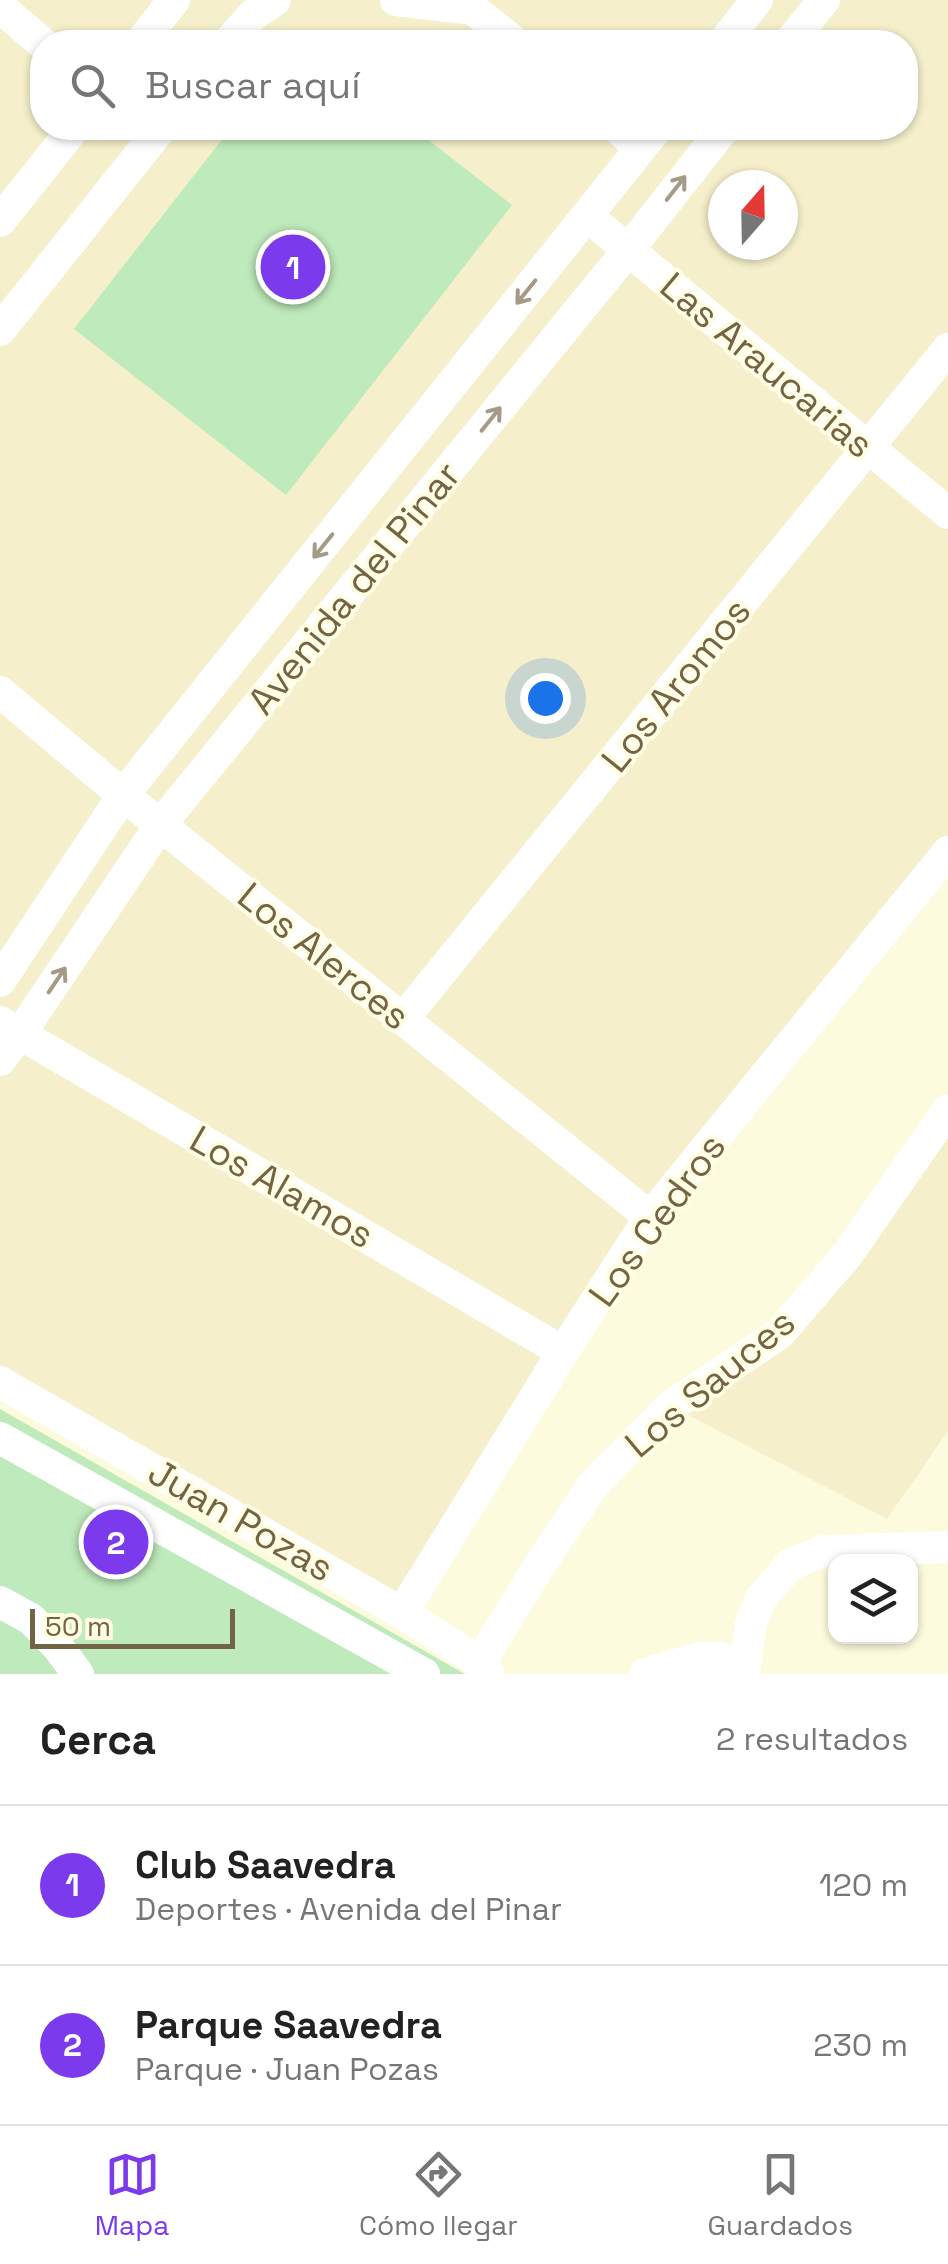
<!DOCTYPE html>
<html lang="es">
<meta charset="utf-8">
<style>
:root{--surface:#fff;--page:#f2f2f2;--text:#222;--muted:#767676;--line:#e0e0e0;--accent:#7c3aed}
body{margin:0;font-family:"Space Grotesk",sans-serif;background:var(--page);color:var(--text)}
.controls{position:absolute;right:30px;bottom:30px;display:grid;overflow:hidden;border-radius:20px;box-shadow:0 2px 8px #0004}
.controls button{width:90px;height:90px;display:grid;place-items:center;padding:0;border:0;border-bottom:2px solid var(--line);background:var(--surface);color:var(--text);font:50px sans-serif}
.compass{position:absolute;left:708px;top:170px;width:90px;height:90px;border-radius:50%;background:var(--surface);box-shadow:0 2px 8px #0004;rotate:20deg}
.scale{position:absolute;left:30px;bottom:25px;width:205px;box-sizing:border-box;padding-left:10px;border:5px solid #736445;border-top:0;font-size:28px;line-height:35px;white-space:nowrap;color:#736445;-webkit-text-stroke:8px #fffde4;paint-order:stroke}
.you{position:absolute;left:545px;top:698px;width:35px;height:35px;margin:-25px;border:8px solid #fff;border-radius:50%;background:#1a73e8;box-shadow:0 0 0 15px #1a73e833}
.badge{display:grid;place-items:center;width:65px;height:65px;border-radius:50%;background:var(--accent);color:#fff;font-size:32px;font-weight:700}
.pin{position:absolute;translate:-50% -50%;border:5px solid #fff;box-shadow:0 2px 10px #0006}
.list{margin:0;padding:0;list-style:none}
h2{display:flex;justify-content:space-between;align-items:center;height:130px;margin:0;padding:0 40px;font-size:42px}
h2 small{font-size:32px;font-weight:400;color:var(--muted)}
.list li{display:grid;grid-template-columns:65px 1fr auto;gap:30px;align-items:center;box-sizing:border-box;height:160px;padding:0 40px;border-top:2px solid var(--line)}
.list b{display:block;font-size:38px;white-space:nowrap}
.list p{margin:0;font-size:32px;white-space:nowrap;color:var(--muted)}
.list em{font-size:32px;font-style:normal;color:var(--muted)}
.icon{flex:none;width:55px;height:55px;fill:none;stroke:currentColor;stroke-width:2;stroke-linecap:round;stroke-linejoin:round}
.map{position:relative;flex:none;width:948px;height:1674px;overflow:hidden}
.search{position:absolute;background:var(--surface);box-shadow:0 2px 8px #0004;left:30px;right:30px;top:30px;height:110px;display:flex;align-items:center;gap:25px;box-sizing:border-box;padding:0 35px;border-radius:40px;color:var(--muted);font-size:38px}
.sheet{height:450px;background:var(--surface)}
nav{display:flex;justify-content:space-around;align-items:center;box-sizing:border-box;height:140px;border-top:2px solid var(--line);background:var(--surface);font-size:28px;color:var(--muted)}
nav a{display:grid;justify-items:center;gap:5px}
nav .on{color:var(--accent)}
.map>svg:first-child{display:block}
</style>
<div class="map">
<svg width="948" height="1674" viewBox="0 0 948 1674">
<rect width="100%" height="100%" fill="#fdfbdd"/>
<!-- residential -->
<path fill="#f5efcb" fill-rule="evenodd" d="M 0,0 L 948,0 L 948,852 L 650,1217 L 402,1613 L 0,1382 ZM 42,42 L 906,42 L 906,128 L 42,128 ZM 723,185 L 783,185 L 783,245 L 723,245 Z
M 948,1110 L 948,1431 L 887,1519 L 671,1406 L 779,1333 Z"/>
<!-- green -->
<path fill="#bfeabb" d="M 231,128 L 413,128 L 512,205 L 286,495 L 74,329 Z
M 0,1409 L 465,1674 L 0,1674 Z"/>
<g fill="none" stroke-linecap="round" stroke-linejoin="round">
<!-- minor -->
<path stroke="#fff" stroke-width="32" d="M 396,0 L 473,9
M 462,0 L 514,42
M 0,7 L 42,43
M 141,42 L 174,0
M 229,42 L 253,15 L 275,0
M 724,42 L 757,0
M 790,42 L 824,0
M 617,128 L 641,148
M 587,216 L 948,513
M 0,221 L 74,128
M 0,330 L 161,128
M 0,692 L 123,795 L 650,1217
M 0,981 L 123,795 L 657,128
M 403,1019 L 948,349
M 0,1022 L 563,1352
M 0,1060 L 20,1034 L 161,824 L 629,249 L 724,128
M 0,1382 L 402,1613 L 480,1662 L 489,1674
M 0,1438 L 424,1674
M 0,1602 L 31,1619 L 58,1647 L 78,1674
M 402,1613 L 563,1352 L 650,1217 L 948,852
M 480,1662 L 543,1560 L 593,1485 L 671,1406 L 779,1334 L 847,1255 L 948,1110
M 645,1674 L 699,1658 L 720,1658 L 743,1665
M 744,1674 L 751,1623 L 761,1598 L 791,1564 L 824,1551 L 948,1547"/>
</g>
<!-- one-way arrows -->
<defs><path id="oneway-shaft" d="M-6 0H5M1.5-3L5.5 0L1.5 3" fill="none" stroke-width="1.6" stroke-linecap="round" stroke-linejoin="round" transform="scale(2.5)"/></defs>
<g stroke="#a49a86">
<use href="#oneway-shaft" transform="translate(676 188) rotate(-52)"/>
<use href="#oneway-shaft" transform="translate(526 292) rotate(129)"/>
<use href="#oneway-shaft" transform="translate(491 419) rotate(-51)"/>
<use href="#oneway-shaft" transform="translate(323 546) rotate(129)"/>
<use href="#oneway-shaft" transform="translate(57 980) rotate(-56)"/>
</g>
<g text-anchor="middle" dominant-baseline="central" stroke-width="8" stroke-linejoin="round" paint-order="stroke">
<!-- street labels -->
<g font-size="38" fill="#736445" stroke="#fffde4">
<text transform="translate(767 365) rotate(40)">Las Araucarias</text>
<text transform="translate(354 588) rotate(-51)">Avenida del Pinar</text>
<text transform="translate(676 685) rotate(-51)">Los Aromos</text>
<text transform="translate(324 956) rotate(39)">Los Alerces</text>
<text transform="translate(282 1187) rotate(30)">Los Alamos</text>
<text transform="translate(657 1220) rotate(-54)">Los Cedros</text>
<text transform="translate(710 1383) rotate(-40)">Los Sauces</text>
<text transform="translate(241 1520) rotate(30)">Juan Pozas</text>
</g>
</g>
</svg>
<div class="controls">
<button><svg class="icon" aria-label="layers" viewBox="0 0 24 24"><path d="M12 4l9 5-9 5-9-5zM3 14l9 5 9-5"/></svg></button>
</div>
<svg class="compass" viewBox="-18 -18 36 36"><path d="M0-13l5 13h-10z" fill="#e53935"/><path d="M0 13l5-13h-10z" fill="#767676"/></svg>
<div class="scale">50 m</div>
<div class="you"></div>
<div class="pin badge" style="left:293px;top:267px">1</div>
<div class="pin badge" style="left:116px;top:1542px">2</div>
<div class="search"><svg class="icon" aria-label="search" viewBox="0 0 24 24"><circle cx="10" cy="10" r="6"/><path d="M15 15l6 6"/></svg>Buscar aquí</div>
</div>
<section class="sheet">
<h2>Cerca<small>2 resultados</small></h2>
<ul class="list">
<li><span class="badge">1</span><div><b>Club Saavedra</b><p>Deportes · Avenida del Pinar</p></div><em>120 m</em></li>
<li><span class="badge">2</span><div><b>Parque Saavedra</b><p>Parque · Juan Pozas</p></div><em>230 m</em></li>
</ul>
</section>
<nav>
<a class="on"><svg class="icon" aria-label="map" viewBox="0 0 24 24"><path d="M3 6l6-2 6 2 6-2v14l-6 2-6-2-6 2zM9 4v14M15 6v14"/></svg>Mapa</a>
<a><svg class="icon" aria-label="directions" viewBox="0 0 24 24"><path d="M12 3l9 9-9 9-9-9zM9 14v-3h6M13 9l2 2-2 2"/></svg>Cómo llegar</a>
<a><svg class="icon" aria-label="saved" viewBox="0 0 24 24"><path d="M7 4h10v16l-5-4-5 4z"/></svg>Guardados</a>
</nav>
